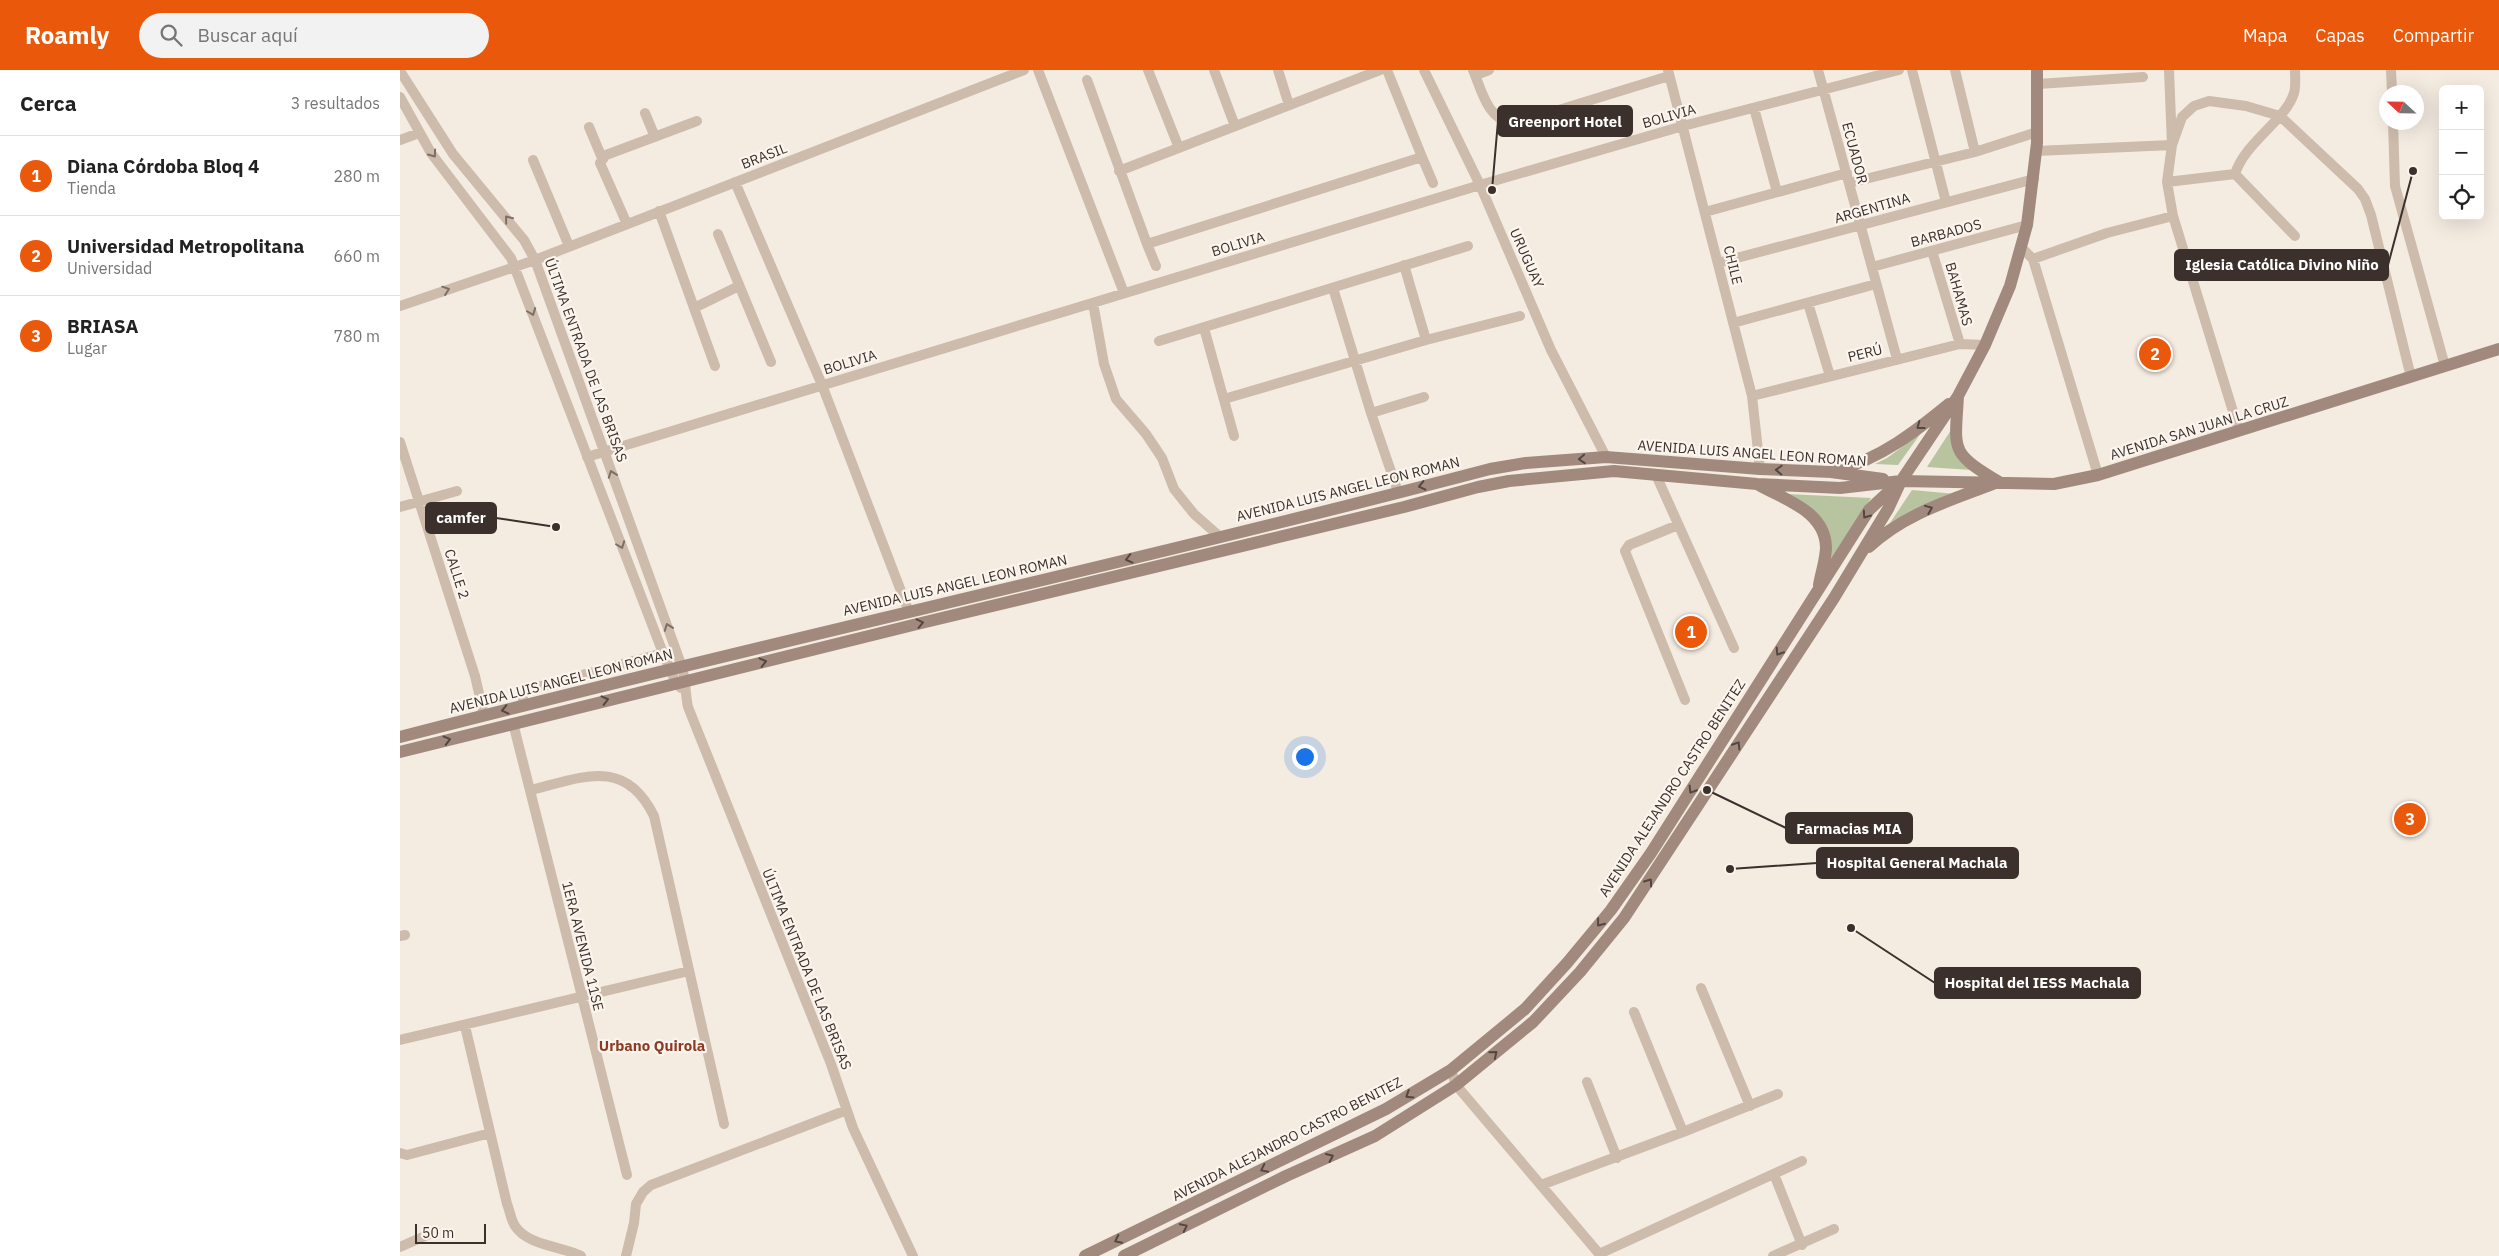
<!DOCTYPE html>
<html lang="es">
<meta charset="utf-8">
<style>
:root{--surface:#fff;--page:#f2f2f2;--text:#222;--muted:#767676;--line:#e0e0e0;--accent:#ea580c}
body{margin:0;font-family:"IBM Plex Sans",sans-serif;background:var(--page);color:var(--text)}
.controls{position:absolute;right:15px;top:15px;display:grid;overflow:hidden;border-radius:8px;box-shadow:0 5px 20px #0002}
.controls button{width:45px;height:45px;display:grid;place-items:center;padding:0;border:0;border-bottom:1px solid var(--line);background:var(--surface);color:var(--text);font:25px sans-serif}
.compass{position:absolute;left:1979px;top:15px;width:45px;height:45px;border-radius:50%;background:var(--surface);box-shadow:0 5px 20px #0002;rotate:292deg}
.scale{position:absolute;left:15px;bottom:12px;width:71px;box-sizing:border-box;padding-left:5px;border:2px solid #3b302b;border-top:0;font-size:14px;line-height:18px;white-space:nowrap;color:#3b302b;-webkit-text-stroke:4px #fbf5ee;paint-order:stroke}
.you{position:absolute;left:904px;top:686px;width:18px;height:18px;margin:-12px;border:4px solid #fff;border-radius:50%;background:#1a73e8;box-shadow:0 0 0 8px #1a73e833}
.badge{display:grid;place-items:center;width:32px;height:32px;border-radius:50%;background:var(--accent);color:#fff;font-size:16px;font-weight:700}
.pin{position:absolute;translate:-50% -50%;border:2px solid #fff;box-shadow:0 1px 5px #0006}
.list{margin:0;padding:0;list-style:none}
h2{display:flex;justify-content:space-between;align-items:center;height:65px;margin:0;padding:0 20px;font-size:21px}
h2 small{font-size:16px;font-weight:400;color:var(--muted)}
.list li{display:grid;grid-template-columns:32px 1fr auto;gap:15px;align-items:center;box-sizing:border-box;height:80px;padding:0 20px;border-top:1px solid var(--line)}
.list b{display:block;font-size:19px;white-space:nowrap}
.list p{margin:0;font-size:16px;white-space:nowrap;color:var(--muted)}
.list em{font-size:16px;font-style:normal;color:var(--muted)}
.icon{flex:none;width:28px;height:28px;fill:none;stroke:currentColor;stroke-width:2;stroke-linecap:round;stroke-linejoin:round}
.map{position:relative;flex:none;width:2099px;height:1186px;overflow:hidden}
header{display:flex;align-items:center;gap:30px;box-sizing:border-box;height:70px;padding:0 25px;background:var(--accent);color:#fff}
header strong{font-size:24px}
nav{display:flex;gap:28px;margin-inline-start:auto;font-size:18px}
.search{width:350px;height:45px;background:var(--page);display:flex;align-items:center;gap:12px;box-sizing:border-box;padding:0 18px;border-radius:28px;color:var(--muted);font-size:19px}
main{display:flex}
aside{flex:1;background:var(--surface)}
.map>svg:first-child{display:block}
</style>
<header>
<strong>Roamly</strong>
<div class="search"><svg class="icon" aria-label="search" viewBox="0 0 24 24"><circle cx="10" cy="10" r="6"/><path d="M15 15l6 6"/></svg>Buscar aquí</div>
<nav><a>Mapa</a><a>Capas</a><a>Compartir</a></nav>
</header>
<main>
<aside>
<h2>Cerca<small>3 resultados</small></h2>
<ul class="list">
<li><span class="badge">1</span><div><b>Diana Córdoba Bloq 4</b><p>Tienda</p></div><em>280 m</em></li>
<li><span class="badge">2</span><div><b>Universidad Metropolitana</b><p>Universidad</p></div><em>660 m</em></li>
<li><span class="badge">3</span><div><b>BRIASA</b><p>Lugar</p></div><em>780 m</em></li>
</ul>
</aside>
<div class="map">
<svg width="2099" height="1186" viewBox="0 0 2099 1186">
<rect width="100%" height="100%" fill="#f4ebe1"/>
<!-- green -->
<path fill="#b8c4a0" d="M 1553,357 C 1551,378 1553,387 1571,400 L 1527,397 Z
M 1521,363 L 1498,395 L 1475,394 L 1487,388 Z
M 1512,420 L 1556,424 L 1486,459 Z
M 1387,424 L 1471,428 L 1428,496 L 1429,477 Z"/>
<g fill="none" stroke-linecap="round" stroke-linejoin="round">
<!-- street -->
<path stroke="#cdbbac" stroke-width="10" d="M 638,0 L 724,223
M 748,0 L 779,78
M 814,0 L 835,56
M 878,0 L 889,35
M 1024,0 L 1080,115 L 1151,280 L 1206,387
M 1073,0 C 1082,21 1087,49 1113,54 L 1269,6
M 1268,0 L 1352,326 L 1360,399
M 1418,0 L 1497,289
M 1512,0 L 1546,132
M 1555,0 L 1575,82
M 1769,0 L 1772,75 L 1767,112 L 1773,146 L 1839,361
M 1991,0 L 1992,22
M 0,1 L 53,84 L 124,170 L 135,190 L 282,597 C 286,611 285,623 288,637 L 431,994 L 453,1058 L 513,1186
M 1076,5 L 1089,0
M 687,10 L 747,174 L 1022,87 L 987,0
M 1638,14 L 1743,7
M 0,27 L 31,83 L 111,188 L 263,583 L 276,613 L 281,618
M 1354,38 L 1377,122
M 245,43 L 255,67
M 1993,52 L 1995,116 L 2045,296
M 189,57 L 202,88
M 0,70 L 19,63
M 1772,75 L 1782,47 L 1794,36 L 1809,31 L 1846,36 L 1880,46 L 1958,119 L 1965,129 L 1971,145 L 2011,307
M 1636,81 L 1772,75
M 1022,87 L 1033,113
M 133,90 L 169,176
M 719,101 L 980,0
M 1835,104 C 1845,72 1886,50 1894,23 C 1896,17 1895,7 1895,0
M 335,112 L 422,315 L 509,542
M 1767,112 L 1835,104 L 1895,166
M 1449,113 L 1575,82 L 1637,62
M 259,141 L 315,296
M 1305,142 L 1447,103
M 227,154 L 200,93 L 206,85 L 297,51
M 318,164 L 371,292
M 747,174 L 756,196
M 1621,177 L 1633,189 L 1698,405
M 1532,181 L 1560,274
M 1633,189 L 1707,163 L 1773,146
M 1318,193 L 1634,109
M 1004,195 L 1026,270
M 1472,197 L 1627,155
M 933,218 L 971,343 L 998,422
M 693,233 L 704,294 L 716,329 L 746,364 L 762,388 L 774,419 L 794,444 L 819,466
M 1408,233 L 1430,306
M 0,236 L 135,190 L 624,0
M 294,238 L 339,216
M 1333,253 L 1476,214
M 804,258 L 834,366
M 759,271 L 1068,176
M 1352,326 L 1560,274 L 1585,275
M 824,329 L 1026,270 L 1120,246
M 971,343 L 1024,327
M 0,372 L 75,606 L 84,645
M 187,387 L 1080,115 L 1283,56 L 1499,0
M 1256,405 L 1334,578
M 0,437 L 57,421
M 1278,455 L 1229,475 L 1225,481 L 1285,630
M 123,636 L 123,624 L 130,619 L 263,583
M 113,653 L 227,1105
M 131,720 C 183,707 225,687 254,746 L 324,1054
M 0,866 L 5,865
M 1301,918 L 1350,1036
M 1234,942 L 1283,1062
M 65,956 L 107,1134 C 110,1141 111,1150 115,1156 C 128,1176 162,1176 181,1186
M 0,970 L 289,901
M 1051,1000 L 1056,1015 L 1201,1186
M 1187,1012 L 1217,1088
M 0,1083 L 7,1085 L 90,1063
M 1374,1104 L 1402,1175
M 1141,1115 L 1283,1062 L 1378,1024
M 0,1177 L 32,1163
M 1199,1184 L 1402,1091
M 226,1186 L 234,1153 L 236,1134 L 243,1122 L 251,1115 L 447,1040
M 1373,1186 L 1434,1159"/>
<!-- secondary -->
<path stroke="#a18a7d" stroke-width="12" d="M 1558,326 C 1555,381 1549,382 1599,412
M 1438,400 C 1481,388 1515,362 1549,334
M 1359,415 C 1385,430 1425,441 1426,477 C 1426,489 1421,503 1419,515
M 1469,477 C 1504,444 1549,431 1593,414
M 0,667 C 362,573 728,494 1090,399 L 1126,393 L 1206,387 L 1360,399 L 1431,402 L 1483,409
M 0,682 L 513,555 L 1004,437 L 1078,417 L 1109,411 L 1214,401 L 1357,414 L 1440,418 L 1501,411 L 1654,414 L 1698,405 L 2099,279
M 685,1186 L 986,1039 L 1051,1000 L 1125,939 L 1167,893 L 1211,840 L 1251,783 L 1469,440 L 1495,416
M 724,1186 L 886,1106 L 975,1066 L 1056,1015 L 1133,952 L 1180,902 L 1224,848 L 1434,528 L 1488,439 L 1501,411 L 1558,326 L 1585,275 L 1610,216 L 1627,155 L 1637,73 L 1637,0"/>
</g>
<!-- one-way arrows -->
<defs><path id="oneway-chevron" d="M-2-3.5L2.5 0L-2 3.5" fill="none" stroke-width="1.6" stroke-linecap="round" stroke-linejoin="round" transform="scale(1.25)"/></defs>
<g stroke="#7d6f65">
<use href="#oneway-chevron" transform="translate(33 84) rotate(54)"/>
<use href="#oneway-chevron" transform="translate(108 149) rotate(-129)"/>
<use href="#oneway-chevron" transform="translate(46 220) rotate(-19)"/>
<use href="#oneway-chevron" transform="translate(132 242) rotate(69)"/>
<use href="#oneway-chevron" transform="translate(212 404) rotate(-110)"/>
<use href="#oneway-chevron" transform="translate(221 475) rotate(69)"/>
<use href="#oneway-chevron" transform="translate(268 557) rotate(-110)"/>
</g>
<g stroke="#544640">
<use href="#oneway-chevron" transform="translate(1520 356) rotate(143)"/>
<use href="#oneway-chevron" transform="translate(1182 389) rotate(176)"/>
<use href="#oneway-chevron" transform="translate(1379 400) rotate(-178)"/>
<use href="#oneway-chevron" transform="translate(1022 416) rotate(167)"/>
<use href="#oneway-chevron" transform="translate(1529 439) rotate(-22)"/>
<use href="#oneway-chevron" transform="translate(1466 445) rotate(125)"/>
<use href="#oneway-chevron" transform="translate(729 489) rotate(166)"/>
<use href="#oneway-chevron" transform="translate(520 553) rotate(-13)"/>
<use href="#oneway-chevron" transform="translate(1379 582) rotate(123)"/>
<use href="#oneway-chevron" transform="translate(363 592) rotate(-14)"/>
<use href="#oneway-chevron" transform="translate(205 630) rotate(-14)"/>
<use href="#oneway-chevron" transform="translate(105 640) rotate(167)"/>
<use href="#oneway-chevron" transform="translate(47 670) rotate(-15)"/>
<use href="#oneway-chevron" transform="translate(1337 675) rotate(-58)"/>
<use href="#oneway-chevron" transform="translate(1292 720) rotate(122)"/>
<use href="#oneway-chevron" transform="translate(1249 812) rotate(-55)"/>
<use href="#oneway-chevron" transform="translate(1200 853) rotate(129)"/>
<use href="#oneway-chevron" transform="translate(1094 984) rotate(-39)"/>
<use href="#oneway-chevron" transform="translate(1009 1025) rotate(148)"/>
<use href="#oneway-chevron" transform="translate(930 1087) rotate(-24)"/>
<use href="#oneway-chevron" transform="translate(864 1099) rotate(154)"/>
<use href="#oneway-chevron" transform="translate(784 1157) rotate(-26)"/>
<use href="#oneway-chevron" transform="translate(718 1170) rotate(154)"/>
</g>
<g text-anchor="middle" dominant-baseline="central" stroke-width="4.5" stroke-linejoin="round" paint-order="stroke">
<!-- street labels -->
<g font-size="14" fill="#3b302b" stroke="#fbf5ee">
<text transform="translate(1269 46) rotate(-16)">BOLIVIA</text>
<text transform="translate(1455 83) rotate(75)">ECUADOR</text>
<text transform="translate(364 86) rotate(-21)">BRASIL</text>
<text transform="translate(1472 138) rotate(-16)">ARGENTINA</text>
<text transform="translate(1546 163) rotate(-15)">BARBADOS</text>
<text transform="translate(838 174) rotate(-17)">BOLIVIA</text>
<text transform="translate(1127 188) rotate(66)">URUGUAY</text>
<text transform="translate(1333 195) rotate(76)">CHILE</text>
<text transform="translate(1559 224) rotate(74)">BAHAMAS</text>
<text transform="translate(1465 283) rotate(-14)">PERÚ</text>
<text transform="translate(186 290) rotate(70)">ÚLTIMA ENTRADA DE LAS BRISAS</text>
<text transform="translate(450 292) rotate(-17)">BOLIVIA</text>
<text transform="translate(1799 358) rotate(-17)">AVENIDA SAN JUAN LA CRUZ</text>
<text transform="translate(1352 383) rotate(4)">AVENIDA LUIS ANGEL LEON ROMAN</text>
<text transform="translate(948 419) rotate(-14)">AVENIDA LUIS ANGEL LEON ROMAN</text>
<text transform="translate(57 504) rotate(72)">CALLE 2</text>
<text transform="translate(555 515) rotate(-13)">AVENIDA LUIS ANGEL LEON ROMAN</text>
<text transform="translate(161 611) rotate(-14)">AVENIDA LUIS ANGEL LEON ROMAN</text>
<text transform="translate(1272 718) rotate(-57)">AVENIDA ALEJANDRO CASTRO BENITEZ</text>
<text transform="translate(183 876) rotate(76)">1ERA AVENIDA 11SE</text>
<text transform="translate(407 899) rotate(68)">ÚLTIMA ENTRADA DE LAS BRISAS</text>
<text transform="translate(887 1069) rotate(-27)">AVENIDA ALEJANDRO CASTRO BENITEZ</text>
</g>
<!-- neighbourhood labels -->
<g font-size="15" font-weight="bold" fill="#8c3b22" stroke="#fbf5ee">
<text x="252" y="975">Urbano Quirola</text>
</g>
</g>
<!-- callouts -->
<path fill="none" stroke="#3b302b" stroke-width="2" d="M1092 120L1098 51M2013 101L1988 195M156 457L96 448M1307 720L1386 758M1330 799L1417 793M1451 858L1535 913"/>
<g fill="#3b302b" stroke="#fbf5ee" stroke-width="2">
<circle cx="1092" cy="120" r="5"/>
<circle cx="2013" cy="101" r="5"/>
<circle cx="156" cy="457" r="5"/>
<circle cx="1307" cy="720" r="5"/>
<circle cx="1330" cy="799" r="5"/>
<circle cx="1451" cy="858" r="5"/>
</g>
<g fill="#3b302b" stroke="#3b302b" stroke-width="2">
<rect x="1098" y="36" width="134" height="30" rx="5"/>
<rect x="1775" y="180" width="213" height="30" rx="5"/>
<rect x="26" y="433" width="70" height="30" rx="5"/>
<rect x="1386" y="743" width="126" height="30" rx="5"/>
<rect x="1417" y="778" width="201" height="30" rx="5"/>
<rect x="1535" y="898" width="205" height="30" rx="5"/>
</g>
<g font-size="15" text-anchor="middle" font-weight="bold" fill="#fff">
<text x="1165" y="57">Greenport Hotel</text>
<text x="1882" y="200">Iglesia Católica Divino Niño</text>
<text x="61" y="453">camfer</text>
<text x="1449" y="764">Farmacias MIA</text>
<text x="1517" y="798">Hospital General Machala</text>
<text x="1637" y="918">Hospital del IESS Machala</text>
</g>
</svg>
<div class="controls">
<button>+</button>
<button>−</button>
<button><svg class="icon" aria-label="locate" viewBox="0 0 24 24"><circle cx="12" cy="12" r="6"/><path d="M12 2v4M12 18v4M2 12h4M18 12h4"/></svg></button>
</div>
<svg class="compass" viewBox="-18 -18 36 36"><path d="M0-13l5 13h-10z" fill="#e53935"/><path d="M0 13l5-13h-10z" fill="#767676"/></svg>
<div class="scale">50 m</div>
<div class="you"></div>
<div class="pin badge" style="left:1291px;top:562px">1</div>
<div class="pin badge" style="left:1755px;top:284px">2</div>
<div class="pin badge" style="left:2010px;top:749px">3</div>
</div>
</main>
